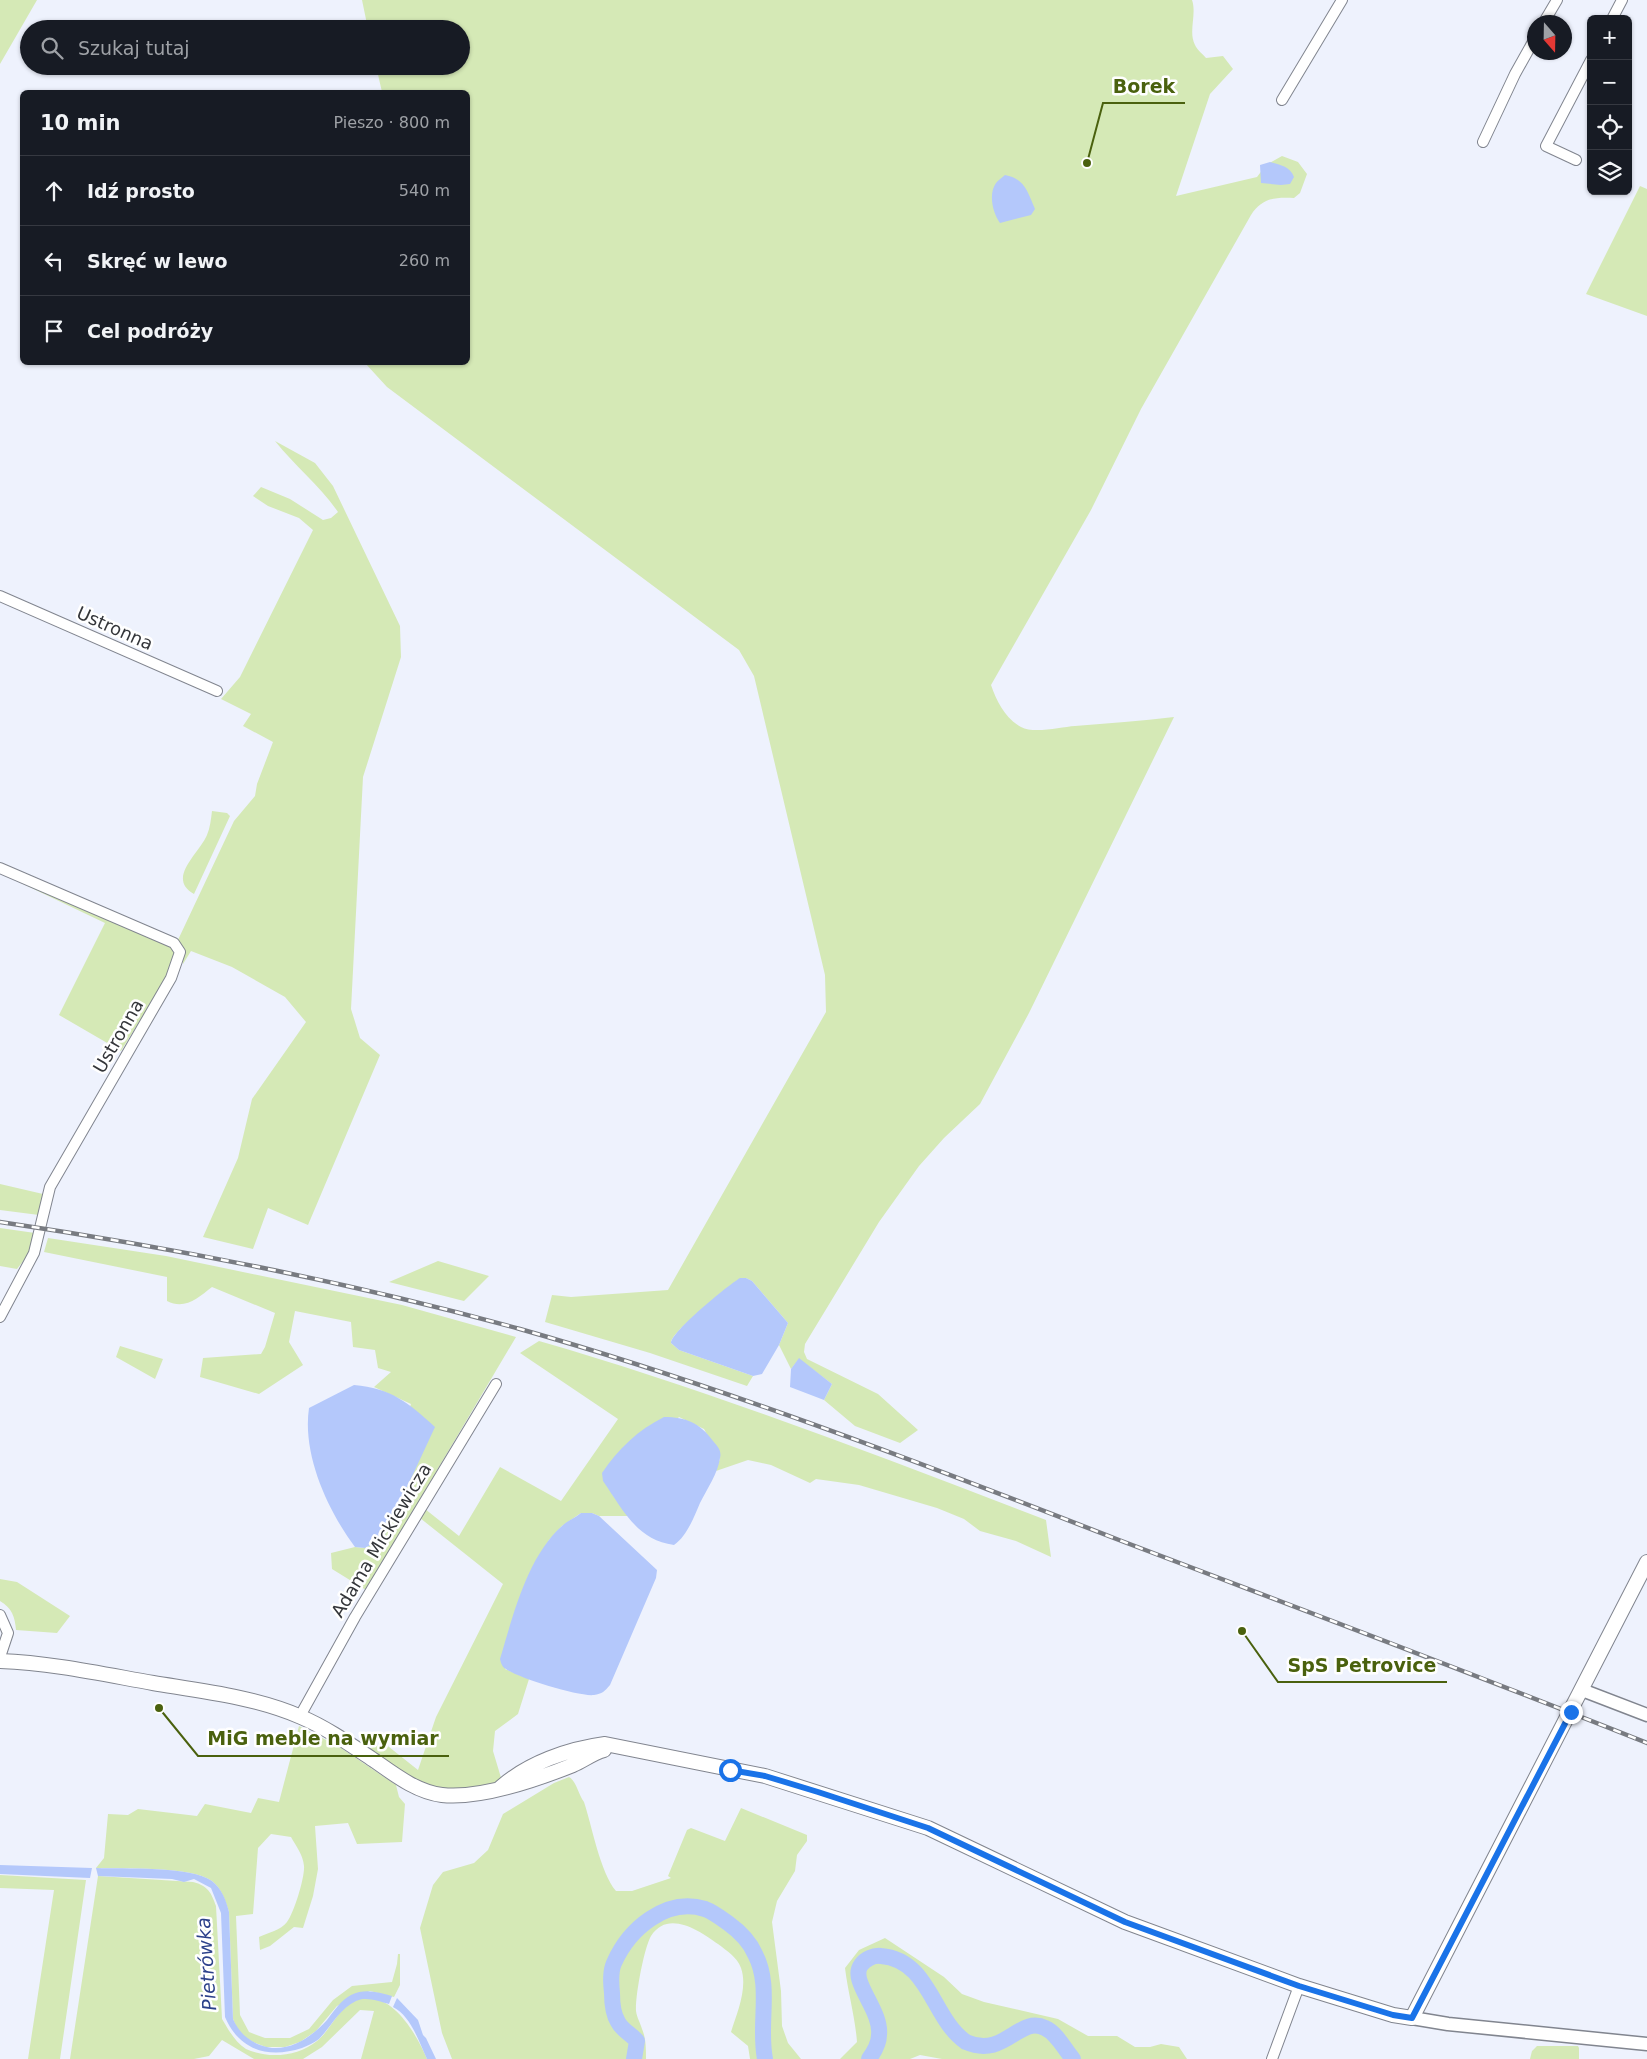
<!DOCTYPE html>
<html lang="pl">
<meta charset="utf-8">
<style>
:root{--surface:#171b24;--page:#20242c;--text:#f1f3f6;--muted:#9ea1a6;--line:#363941}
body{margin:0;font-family:"DejaVu Sans",sans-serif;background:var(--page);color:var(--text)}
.controls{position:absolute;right:15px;top:15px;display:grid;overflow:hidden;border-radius:8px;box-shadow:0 1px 4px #0004}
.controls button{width:45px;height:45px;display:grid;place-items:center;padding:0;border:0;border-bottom:1px solid var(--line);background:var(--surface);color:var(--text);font:25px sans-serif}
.compass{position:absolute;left:1527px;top:15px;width:45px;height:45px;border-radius:50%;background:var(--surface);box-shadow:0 1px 4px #0004;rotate:160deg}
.stop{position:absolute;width:15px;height:15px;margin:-11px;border:4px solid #1a73e8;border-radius:50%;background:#fff}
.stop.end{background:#1a73e8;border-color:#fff;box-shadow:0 1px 5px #0008}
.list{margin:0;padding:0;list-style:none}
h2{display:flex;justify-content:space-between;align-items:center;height:65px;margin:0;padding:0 20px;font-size:21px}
h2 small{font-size:16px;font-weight:400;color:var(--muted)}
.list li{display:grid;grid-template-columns:32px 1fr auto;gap:15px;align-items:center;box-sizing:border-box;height:70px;padding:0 20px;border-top:1px solid var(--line)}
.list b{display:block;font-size:19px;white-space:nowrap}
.list em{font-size:16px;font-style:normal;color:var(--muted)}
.icon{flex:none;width:28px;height:28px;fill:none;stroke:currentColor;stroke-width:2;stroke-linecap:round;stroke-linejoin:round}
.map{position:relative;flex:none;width:1647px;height:2059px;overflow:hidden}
.search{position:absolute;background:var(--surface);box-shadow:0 1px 4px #0004;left:20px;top:20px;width:450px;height:55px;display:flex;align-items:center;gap:12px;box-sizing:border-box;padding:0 18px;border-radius:28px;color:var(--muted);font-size:19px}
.panel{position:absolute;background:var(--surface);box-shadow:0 1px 4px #0004;left:20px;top:90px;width:450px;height:275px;border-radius:8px}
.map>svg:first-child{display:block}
</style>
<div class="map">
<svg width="1647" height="2059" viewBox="0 0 1647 2059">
<rect width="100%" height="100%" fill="#eef2fd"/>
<!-- green -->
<path fill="#d5e9b6" d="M 0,0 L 37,0 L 0,64 Z
M 362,0 L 1192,0 C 1197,14 1188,32 1195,45 C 1197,50 1203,54 1206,58 L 1223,56 L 1233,69 L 1210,94 L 1176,196 L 1257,177 L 1266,165 L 1282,156 L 1298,162 L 1307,174 L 1300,193 L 1294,198 C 1275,197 1262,198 1251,215 L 1141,409 L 1091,510 L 991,685 C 997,702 1005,718 1021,727 C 1034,734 1061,727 1075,726 C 1108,723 1141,721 1174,717 L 1029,1013 L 980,1104 L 944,1138 L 919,1166 L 879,1222 L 805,1344 L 804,1352 L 807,1359 L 878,1394 L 918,1430 L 900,1443 L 855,1426 L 824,1400 L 832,1384 L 799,1359 L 791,1369 L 779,1345 L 788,1323 L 752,1281 L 746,1278 C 732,1288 672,1329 671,1343 L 679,1350 L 753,1376 L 747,1386 L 650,1353 L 545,1322 L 552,1295 L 571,1297 L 668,1290 L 826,1012 L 825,975 L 754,676 L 739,650 L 387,387 L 365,363 L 468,362 L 468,92 L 382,92 L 376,66 L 461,66 L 461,29 L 368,29 Z
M 1640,186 L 1647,189 L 1647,316 L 1586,294 Z
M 275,441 L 315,463 L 333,486 L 400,626 L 401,657 L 363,777 L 351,1009 L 360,1038 L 380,1055 L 308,1225 L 268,1208 L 253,1249 L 203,1237 L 238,1158 L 252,1099 L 306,1022 L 285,997 L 232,967 L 191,951 L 183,964 L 182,949 L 177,942 L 234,821 L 255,796 L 257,784 L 273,742 L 243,726 L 251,714 L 221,699 L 240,677 L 313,530 L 299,518 L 268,506 L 253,496 L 261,487 L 290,499 L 323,520 L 331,518 L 338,512 C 320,486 295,466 275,441 Z
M 212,811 L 227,813 L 230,816 L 194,894 C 166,878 199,854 207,835 C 210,828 211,819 212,811 Z
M 0,873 L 172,945 L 176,952 L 170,972 L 121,1051 L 59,1015 L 105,923 Z
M 0,1184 L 43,1194 L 39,1215 L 0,1210 Z
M 0,1228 L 35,1233 L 31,1251 L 17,1269 L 0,1266 Z
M 48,1238 L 166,1256 L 402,1305 L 516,1337 L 366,1590 L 332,1569 L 331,1553 L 355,1547 L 365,1548 L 411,1404 L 374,1387 L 391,1372 L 378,1368 L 375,1350 L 353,1347 L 351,1322 L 295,1311 L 289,1342 L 303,1365 L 259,1394 L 200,1377 L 203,1358 L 261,1354 L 265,1347 L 275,1313 L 212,1287 C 198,1298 185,1310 167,1301 L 167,1277 L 44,1252 Z
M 438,1261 L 489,1276 L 464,1301 L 389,1282 Z
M 539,1341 C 712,1391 879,1456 1046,1520 L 1051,1557 L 1016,1541 L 980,1531 L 964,1519 L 937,1508 L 859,1485 L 816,1479 L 810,1483 L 771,1465 L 748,1460 L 716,1471 L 720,1458 L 704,1429 L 679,1417 L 612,1494 L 628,1516 L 599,1516 L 592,1513 L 581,1513 L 562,1526 L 549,1540 L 527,1579 L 505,1669 L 529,1679 L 518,1714 L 495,1731 L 493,1751 L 502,1781 C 490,1784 477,1789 465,1791 C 430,1797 394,1767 368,1749 L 384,1743 L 418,1770 L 436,1717 L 503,1584 L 420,1518 L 425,1509 L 459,1536 L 500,1467 L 561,1501 L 618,1419 L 520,1353 Z
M 120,1346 L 163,1359 L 155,1379 L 116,1357 Z
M 0,1579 L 17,1582 L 70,1616 L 57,1633 L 16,1630 C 15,1617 12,1608 0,1601 Z
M 299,1726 L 338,1746 L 396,1785 L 399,1797 L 405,1804 L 402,1842 L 357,1844 L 348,1823 L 315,1826 L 318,1869 L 313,1896 L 303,1928 L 294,1927 L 270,1946 L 260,1950 L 259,1937 C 268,1933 281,1930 287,1922 C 294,1913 305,1877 304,1866 C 303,1855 296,1846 291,1837 L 271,1834 L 258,1848 L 253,1914 L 236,1916 L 240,2015 L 249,2032 L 265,2038 L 290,2038 L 309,2029 L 333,2000 L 352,1986 L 392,1982 L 397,1964 L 398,1954 L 400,1954 L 400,1985 L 394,1997 L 370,1991 L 337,2006 L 316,2031 L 300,2042 L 285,2047 L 266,2047 L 253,2042 L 245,2037 L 237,2029 L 233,2019 L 229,1912 C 225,1900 222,1889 212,1881 C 192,1866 123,1869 96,1868 L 104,1858 L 108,1814 L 128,1815 L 138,1809 L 197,1816 L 205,1804 L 251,1813 L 258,1798 L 279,1802 Z
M 569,1777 C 577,1782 578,1794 584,1802 C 592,1826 600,1872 616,1891 L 632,1891 L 671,1878 L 668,1876 L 687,1830 L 691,1828 L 725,1841 L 741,1808 L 807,1835 L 807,1841 L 797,1855 L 795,1871 L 777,1901 L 772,1922 L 781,1991 L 782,2026 L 788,2043 L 801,2059 L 750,2059 L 748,2046 L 731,2032 C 737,2013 748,1988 741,1968 C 737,1957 727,1951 718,1944 C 700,1931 668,1909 651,1936 C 644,1948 635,1997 636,2011 C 637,2018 640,2022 642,2029 C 646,2038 646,2049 646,2059 L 452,2059 L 442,2033 L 420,1928 L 433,1885 L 443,1872 L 474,1863 L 488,1850 L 503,1814 L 554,1783 Z
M 0,1875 L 86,1880 L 60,2059 L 28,2059 L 54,1890 L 0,1888 Z
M 98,1876 L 193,1882 C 208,1886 211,1892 216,1906 L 222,2019 C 228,2029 235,2042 246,2049 C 268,2059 297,2057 317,2041 C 331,2030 339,2006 357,2000 C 391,1988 417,2035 427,2059 L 361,2059 L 374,2011 L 360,2010 L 322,2047 L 303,2059 L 254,2059 L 222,2040 L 209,2056 L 194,2059 L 70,2059 Z
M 885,1938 L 944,1977 L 962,1994 L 984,2002 L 1058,2019 L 1088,2036 L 1117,2036 L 1135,2047 L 1150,2047 L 1161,2044 L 1179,2047 L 1187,2059 L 942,2059 L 920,2055 L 910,2059 L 840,2059 L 857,2042 C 855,2016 848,1993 845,1968 L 859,1950 Z
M 1537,2046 L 1578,2046 L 1579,2048 L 1579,2059 L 1530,2059 L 1532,2051 Z"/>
<!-- water -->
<path fill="#b4c8fb" d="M 1270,162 C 1280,165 1290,166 1294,177 L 1290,184 L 1281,185 L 1261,183 L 1260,165 Z
M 1005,175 C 1025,179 1027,191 1035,209 L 1031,215 L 1000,223 C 993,214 988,194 996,183 C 998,180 1002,178 1005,175 Z
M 740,1278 L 746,1278 L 752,1281 L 788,1323 L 779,1345 L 762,1374 L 753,1376 L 679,1350 L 671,1343 C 672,1331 727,1286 740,1278 Z
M 799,1358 L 832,1384 L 824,1400 L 790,1387 L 791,1369 Z
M 354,1385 C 391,1388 409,1403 435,1427 L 383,1539 L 365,1548 L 355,1547 C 328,1511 302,1455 309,1408 Z
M 664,1417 C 686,1417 700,1423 713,1441 C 717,1446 722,1450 720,1458 C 718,1473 707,1489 700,1503 C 694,1517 687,1536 674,1545 C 637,1540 623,1510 603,1481 L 602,1473 C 618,1449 638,1430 664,1417 Z
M 581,1513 L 592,1513 L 599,1516 L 657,1570 L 656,1578 L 610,1685 C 605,1691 602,1694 594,1695 C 579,1697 518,1678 506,1669 C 502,1667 501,1663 500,1659 C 513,1616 527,1557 562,1526 C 567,1521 575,1518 581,1513 Z
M 0,1865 L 92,1868 L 90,1878 L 0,1874 Z
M 96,1868 C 123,1869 192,1866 212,1881 C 222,1889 226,1900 229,1912 L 233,2019 C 239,2032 246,2039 260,2045 C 285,2055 310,2039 327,2020 C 334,2011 341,2000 351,1995 C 365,1988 378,1992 392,1996 L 389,2004 C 379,2001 365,1996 356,2001 C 339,2009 331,2027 319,2039 C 314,2043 307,2046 302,2048 C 268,2059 239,2050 225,2017 L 221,1913 L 211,1888 L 194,1879 L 184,1882 L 172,1879 L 98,1876 Z
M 397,1998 L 418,2020 L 423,2035 L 426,2038 L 436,2059 L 427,2059 C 419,2042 411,2016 393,2007 Z"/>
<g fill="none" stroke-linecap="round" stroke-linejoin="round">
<!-- river -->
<path stroke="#b4c8fb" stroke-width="16" d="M 634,2059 L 637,2041 C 631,2034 622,2030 618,2022 C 613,2014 612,2003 612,1993 C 611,1983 610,1972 614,1963 C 629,1929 666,1897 705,1909 C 713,1912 721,1918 728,1923 C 739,1931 749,1940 755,1954 C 772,1986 758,2024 765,2059
M 869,2059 C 874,2052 879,2044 879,2035 C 882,2010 849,1981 861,1965 C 865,1959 874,1955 881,1956 C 930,1960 932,2019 966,2042 C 1005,2059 1019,2015 1045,2028 C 1057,2033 1065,2050 1073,2059"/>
<defs>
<path id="minor" d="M 1612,19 L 1622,0
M 1544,22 L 1557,0
M 1282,100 L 1342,0
M 1483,142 L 1515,74 L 1534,40
M 1576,160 L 1546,146 L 1591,60
M 0,596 L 217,691
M 0,868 L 174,943 L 180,952 L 171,978 L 50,1187 L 34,1253 L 0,1317
M 0,1615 L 8,1633 L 1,1654 L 1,1661
M 300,1716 L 355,1617 L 496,1384
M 1272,2059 L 1299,1986"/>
<path id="tertiary" d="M 1582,1690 L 1647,1715
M 1412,2018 L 1448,2024 L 1647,2044"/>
<path id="secondary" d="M 0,1661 C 52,1663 102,1674 153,1683 C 202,1691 255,1697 301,1717 C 327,1728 351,1745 375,1761 C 395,1775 417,1792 442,1795 C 480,1799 538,1779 573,1765 C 584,1760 593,1753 604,1750
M 500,1788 C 528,1763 568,1749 605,1744 L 765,1776 L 928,1828 L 1125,1922 L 1299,1986 L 1393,2015 L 1412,2018 L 1647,1562"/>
</defs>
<!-- minor casing -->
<use href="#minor" stroke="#81858f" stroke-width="12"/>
<!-- tertiary casing -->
<use href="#tertiary" stroke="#81858f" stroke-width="15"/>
<!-- secondary casing -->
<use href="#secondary" stroke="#81858f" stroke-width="16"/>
<!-- minor -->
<use href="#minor" stroke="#fff" stroke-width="10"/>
<!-- tertiary -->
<use href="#tertiary" stroke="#fff" stroke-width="12"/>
<!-- secondary -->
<use href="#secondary" stroke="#fff" stroke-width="14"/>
<defs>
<path id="rail" d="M 0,1222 C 175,1248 349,1282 520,1329 C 724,1387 921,1463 1119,1540 C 1295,1607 1472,1673 1647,1743"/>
</defs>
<!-- rail casing -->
<use href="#rail" stroke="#787b81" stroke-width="4.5"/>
<!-- rail -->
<use href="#rail" stroke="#fff" stroke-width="2.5" stroke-dasharray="8" stroke-linecap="butt"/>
</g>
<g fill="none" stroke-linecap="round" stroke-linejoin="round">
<!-- route -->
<path stroke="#1a73e8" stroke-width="6" d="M 730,1770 L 765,1776 L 818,1792 L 928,1828 L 1125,1922 L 1299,1986 L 1393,2015 L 1412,2018 L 1571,1712"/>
</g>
<g text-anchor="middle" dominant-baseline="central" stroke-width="5" stroke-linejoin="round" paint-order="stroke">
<!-- street labels -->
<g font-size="18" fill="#34363a" stroke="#fff">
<text transform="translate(115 628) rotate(24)">Ustronna</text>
<text transform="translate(118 1036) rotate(-60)">Ustronna</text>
<text transform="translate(381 1540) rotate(-59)">Adama Mickiewicza</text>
</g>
<!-- water labels -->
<g font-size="19" font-style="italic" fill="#2c418a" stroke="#fff">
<text transform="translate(206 1964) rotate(-94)">Pietrówka</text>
</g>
</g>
<!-- callouts -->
<path fill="none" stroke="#4a610e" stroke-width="2" d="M1087 163L1103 103H1185M1242 1631L1278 1682H1447M159 1708L198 1756H449"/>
<g fill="#4a610e" stroke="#fff" stroke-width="2">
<circle cx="1087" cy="163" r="5"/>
<circle cx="1242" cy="1631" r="5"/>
<circle cx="159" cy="1708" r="5"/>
</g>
<g font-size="19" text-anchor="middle" font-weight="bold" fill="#4a610e" stroke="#fff" stroke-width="5" stroke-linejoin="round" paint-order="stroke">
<text x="1144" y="93">Borek</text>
<text x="1362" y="1672">SpS Petrovice</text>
<text x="323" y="1745">MiG meble na wymiar</text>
</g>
</svg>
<div class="controls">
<button>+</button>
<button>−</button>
<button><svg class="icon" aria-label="locate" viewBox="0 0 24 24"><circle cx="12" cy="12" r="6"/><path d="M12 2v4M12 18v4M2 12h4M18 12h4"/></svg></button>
<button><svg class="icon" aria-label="layers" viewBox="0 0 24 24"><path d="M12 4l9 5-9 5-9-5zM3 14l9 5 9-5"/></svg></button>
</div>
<svg class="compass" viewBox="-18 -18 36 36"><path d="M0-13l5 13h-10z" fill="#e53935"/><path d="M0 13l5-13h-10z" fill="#9ea1a6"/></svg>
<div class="stop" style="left:730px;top:1770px"></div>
<div class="stop end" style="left:1571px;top:1712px"></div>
<div class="search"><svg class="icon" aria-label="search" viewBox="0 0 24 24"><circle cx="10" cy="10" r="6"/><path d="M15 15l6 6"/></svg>Szukaj tutaj</div>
<section class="panel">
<h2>10 min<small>Pieszo · 800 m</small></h2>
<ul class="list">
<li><svg class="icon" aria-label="ahead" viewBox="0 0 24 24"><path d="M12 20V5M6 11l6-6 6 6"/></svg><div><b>Idź prosto</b></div><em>540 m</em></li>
<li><svg class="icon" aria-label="left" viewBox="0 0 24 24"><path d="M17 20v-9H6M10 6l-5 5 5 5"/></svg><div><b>Skręć w lewo</b></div><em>260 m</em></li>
<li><svg class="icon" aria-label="arrive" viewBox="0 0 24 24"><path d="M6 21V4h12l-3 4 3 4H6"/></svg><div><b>Cel podróży</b></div></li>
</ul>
</section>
</div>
